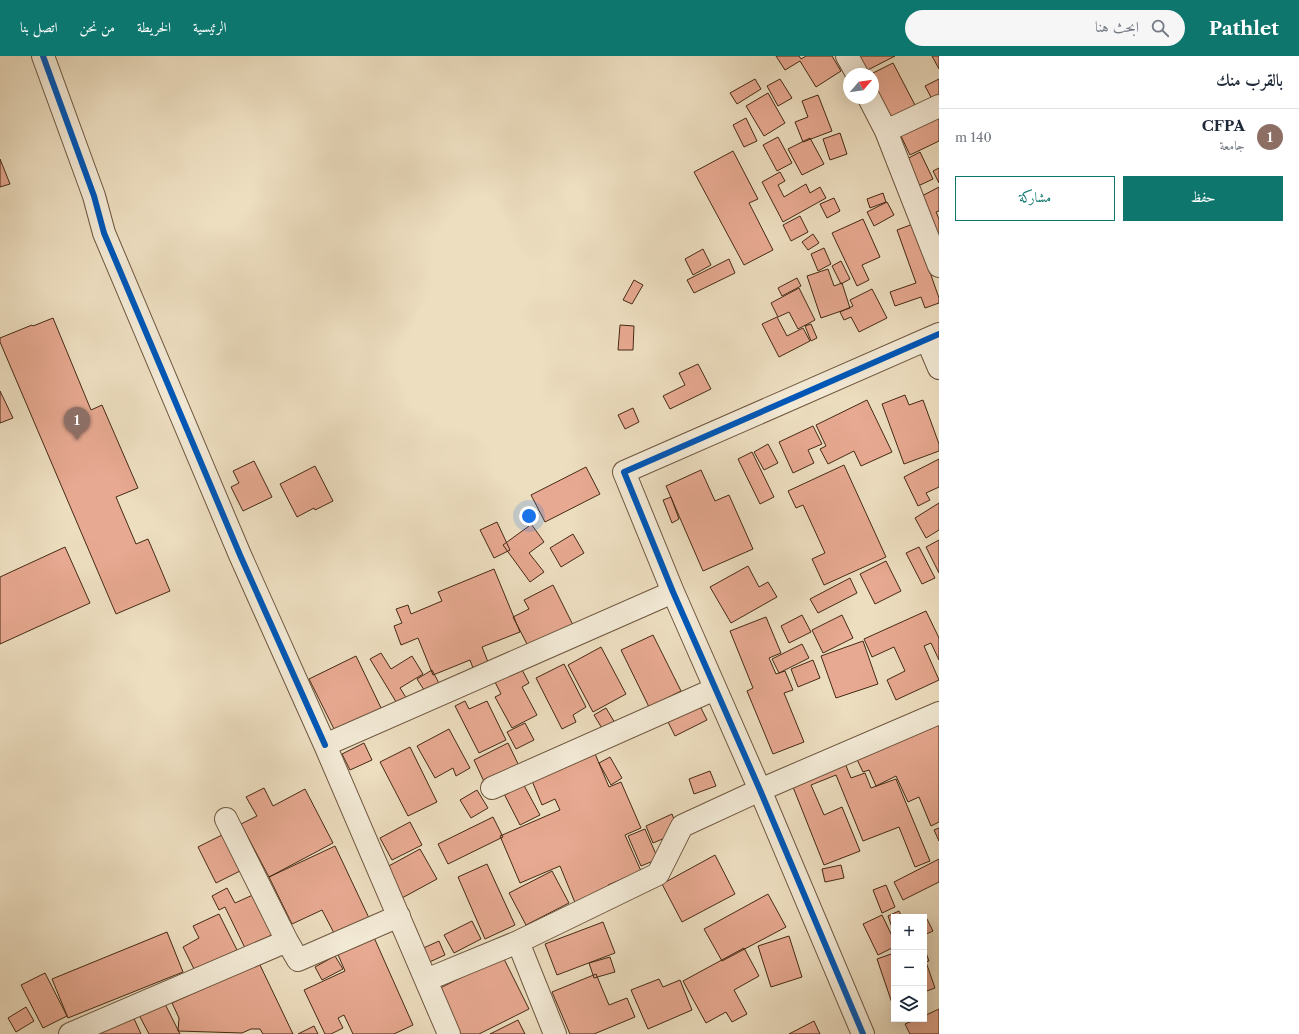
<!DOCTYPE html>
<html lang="ar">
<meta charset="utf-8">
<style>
:root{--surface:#fff;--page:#f6f6f7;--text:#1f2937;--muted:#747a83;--line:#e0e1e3;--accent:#0f766e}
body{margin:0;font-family:"Libre Caslon Text",Amiri,serif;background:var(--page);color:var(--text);direction:rtl}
.controls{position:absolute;right:12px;bottom:12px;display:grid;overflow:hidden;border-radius:0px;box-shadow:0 4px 16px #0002}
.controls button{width:36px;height:36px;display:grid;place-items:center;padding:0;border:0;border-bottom:1px solid var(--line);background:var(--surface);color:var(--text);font:20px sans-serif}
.compass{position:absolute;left:843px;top:12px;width:36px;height:36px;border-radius:50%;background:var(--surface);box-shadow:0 4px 16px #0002;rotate:61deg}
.you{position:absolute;left:529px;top:460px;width:14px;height:14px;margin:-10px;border:3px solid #fff;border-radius:50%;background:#1a73e8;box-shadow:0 0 0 6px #1a73e833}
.badge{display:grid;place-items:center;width:26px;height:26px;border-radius:50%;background:var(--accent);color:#fff;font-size:13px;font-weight:700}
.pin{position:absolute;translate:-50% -33px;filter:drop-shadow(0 1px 2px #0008)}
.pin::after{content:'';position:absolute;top:21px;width:14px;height:12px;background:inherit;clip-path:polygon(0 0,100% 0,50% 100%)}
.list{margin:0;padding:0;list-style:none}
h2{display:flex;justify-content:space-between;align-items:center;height:52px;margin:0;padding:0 16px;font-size:17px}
h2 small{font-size:13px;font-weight:400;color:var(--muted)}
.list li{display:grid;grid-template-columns:26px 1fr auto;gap:12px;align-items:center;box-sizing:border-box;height:56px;padding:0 16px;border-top:1px solid var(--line)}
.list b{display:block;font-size:15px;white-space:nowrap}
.list p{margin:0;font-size:13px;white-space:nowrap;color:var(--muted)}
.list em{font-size:13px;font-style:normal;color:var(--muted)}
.actions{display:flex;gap:8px;padding:12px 16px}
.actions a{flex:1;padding:9px 0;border:1px solid var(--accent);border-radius:0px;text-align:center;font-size:14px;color:var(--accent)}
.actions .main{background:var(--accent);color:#fff}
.icon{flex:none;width:22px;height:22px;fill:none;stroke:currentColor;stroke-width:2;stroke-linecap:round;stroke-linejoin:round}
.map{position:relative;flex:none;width:939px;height:978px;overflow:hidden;direction:ltr}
header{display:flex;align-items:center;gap:24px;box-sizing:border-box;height:56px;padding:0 20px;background:var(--accent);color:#fff}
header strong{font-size:19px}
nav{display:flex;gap:22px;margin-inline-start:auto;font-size:14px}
.search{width:280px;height:36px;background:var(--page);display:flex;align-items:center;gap:10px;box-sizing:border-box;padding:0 14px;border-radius:22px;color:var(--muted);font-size:15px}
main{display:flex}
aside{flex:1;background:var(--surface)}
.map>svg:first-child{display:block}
</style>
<header>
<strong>Pathlet</strong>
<div class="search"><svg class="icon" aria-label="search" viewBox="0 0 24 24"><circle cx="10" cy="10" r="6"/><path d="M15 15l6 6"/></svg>ابحث هنا</div>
<nav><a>الرئيسية</a><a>الخريطة</a><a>من نحن</a><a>اتصل بنا</a></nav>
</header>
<main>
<aside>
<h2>بالقرب منك<small></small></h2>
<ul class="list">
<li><span class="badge" style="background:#8d6e63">1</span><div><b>CFPA</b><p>جامعة</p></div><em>140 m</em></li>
</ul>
<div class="actions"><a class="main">حفظ</a><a>مشاركة</a></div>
</aside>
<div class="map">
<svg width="939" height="978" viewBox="0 0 939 978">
<rect width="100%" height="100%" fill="#eddec0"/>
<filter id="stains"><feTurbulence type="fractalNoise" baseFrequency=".005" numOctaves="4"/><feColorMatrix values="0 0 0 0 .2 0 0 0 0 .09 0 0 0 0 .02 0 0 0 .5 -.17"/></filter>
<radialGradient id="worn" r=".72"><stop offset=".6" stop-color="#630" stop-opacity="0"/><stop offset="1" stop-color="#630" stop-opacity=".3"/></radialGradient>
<!-- building -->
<path fill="#e7a991" stroke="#452a14" d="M 776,0 L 799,0 L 801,3 L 806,0 L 832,0 L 841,15 L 816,31 L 800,5 L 785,14 Z
M 848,0 L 895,0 L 860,18 Z
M 932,0 L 939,0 L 939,13 Z
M 893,7 L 915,49 L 884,66 L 873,42 L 873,18 L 871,18 Z
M 755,23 L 761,33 L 737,48 L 730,37 Z
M 780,23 L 792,42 L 778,50 L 767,30 Z
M 939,23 L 939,40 L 932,43 L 925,30 Z
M 768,37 L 785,67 L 764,80 L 746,50 Z
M 818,39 L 832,75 L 803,86 L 795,66 L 808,61 L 802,45 Z
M 939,60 L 939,85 L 910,99 L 900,78 Z
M 746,62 L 757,85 L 744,91 L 733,69 Z
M 840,77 L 847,98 L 830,104 L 823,83 Z
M 778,81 L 792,107 L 777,115 L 763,89 Z
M 810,82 L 824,108 L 802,119 L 788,93 Z
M 733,95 L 758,143 L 749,147 L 773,194 L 744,209 L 694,116 Z
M 920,96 L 933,123 L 918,130 L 905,104 Z
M 0,103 L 10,128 L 0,131 Z
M 939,112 L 939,127 L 933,115 Z
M 780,116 L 785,125 L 778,129 L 784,141 L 806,128 L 810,137 L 820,131 L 826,142 L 783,166 L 762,126 Z
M 939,131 L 939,155 L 936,156 L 939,163 L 939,199 L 920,141 Z
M 883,137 L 886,146 L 870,152 L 867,143 Z
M 834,142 L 840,155 L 827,162 L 820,148 Z
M 887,146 L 894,159 L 874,170 L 867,156 Z
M 800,160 L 808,176 L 791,185 L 783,169 Z
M 863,163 L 880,201 L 862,209 L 869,224 L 857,230 L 832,177 Z
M 913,168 L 939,242 L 939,247 L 925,252 L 921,241 L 895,250 L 890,236 L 916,227 L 897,174 Z
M 813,178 L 819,187 L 808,194 L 802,186 Z
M 824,192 L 831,208 L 818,215 L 811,198 Z
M 703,193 L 711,209 L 693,219 L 685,203 Z
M 729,203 L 735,217 L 694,237 L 687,224 Z
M 841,205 L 850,223 L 841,228 L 832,210 Z
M 828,213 L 834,230 L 842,227 L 850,252 L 821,262 L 807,220 Z
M 797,222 L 801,230 L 782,240 L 778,232 Z
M 634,224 L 643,229 L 632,248 L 623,244 Z
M 799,232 L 815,264 L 798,273 L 789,256 L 778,261 L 771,247 Z
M 872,233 L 887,262 L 859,276 L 851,261 L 844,264 L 840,256 L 853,250 L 850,244 Z
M 777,261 L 787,280 L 803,272 L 810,285 L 779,301 L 762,268 Z
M 53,262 L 91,354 L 102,349 L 138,432 L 116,441 L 136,488 L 148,483 L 170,535 L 116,558 L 0,286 L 0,282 L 32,269 L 33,270 Z
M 811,268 L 817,282 L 811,285 L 805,270 Z
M 620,269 L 634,270 L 633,294 L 618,294 Z
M 698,308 L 711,333 L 670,353 L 663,340 L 685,329 L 679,317 Z
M 0,335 L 13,362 L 0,367 Z
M 905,339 L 909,349 L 923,344 L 939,388 L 939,395 L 904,408 L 882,348 Z
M 867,344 L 892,396 L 861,410 L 854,395 L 828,408 L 820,393 L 826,390 L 816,369 Z
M 633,352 L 639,366 L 625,373 L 618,359 Z
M 813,370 L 822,388 L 808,394 L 814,407 L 793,417 L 779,386 Z
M 768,388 L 778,407 L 764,414 L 754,396 Z
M 752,396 L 774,441 L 760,448 L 738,403 Z
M 939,403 L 939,431 L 926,437 L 930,444 L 918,450 L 904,421 Z
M 254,405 L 272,441 L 243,455 L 231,431 L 239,427 L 233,415 Z
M 844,409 L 886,501 L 824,529 L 812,503 L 825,497 L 803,449 L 796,452 L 788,435 Z
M 315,410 L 333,445 L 315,454 L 314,452 L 297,461 L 280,428 Z
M 586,411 L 600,438 L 545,466 L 531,439 Z
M 701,414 L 715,445 L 729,439 L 753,493 L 703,515 L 666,430 Z
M 671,441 L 679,463 L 672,467 L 663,444 Z
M 939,447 L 939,474 L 926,482 L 915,462 Z
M 522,455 L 544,486 L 529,497 L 544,516 L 530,526 L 503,489 L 529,470 L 520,457 Z
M 497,466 L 510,494 L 494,502 L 480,474 Z
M 573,478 L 584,497 L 561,511 L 550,492 Z
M 939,484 L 939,517 L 926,491 Z
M 65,491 L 90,547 L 0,588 L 0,521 Z
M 919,491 L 935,522 L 922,528 L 906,497 Z
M 886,505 L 901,535 L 875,548 L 860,518 Z
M 748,510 L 759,531 L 768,526 L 777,541 L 731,567 L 710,531 Z
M 494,513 L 520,576 L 482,591 L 488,606 L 473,612 L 470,604 L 433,619 L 418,582 L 401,589 L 394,570 L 402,567 L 396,553 L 408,549 L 411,558 L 442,545 L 438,536 Z
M 850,522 L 857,537 L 818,557 L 810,543 Z
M 553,529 L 573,569 L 528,590 L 513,561 L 529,553 L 524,544 Z
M 926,555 L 939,582 L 939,604 L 931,587 L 924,590 L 939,624 L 896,644 L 887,624 L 905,615 L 894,591 L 872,601 L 864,583 Z
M 802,559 L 811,576 L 789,587 L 781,570 Z
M 842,559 L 853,582 L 823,597 L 812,574 Z
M 766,561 L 781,597 L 769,602 L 776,618 L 785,615 L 793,634 L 784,637 L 804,686 L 773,698 L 747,635 L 753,632 L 730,575 Z
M 653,579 L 681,635 L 649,651 L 621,594 Z
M 863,585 L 878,628 L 836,642 L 821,600 Z
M 802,588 L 809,602 L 779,617 L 772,603 Z
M 601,591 L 626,638 L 593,656 L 568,609 Z
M 381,597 L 391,613 L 412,600 L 423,618 L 400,632 L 407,643 L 398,649 L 370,603 Z
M 356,600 L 383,656 L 337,679 L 309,623 Z
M 813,604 L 820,622 L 798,631 L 791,613 Z
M 519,608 L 529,627 L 522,631 L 537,659 L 512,672 L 495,641 L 501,638 L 493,622 Z
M 564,608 L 586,651 L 573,659 L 576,666 L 562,673 L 536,622 Z
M 432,614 L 440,629 L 426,637 L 417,623 Z
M 465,645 L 469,653 L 487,645 L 506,684 L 479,697 L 455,650 Z
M 699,648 L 707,664 L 675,680 L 667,664 Z
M 606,652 L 618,672 L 606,679 L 594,659 Z
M 939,653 L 939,766 L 931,770 L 919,741 L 908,746 L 896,720 L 876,730 L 869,714 L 863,716 L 852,693 Z
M 525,667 L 534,684 L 516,693 L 507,676 Z
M 449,673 L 470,712 L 456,720 L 453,712 L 435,722 L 417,690 Z
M 364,687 L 372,704 L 350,714 L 342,698 Z
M 508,687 L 521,714 L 487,732 L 474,704 Z
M 410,691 L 437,746 L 408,760 L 380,706 Z
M 593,693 L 609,731 L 621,726 L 641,772 L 625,779 L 641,815 L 608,829 L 610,834 L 576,849 L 560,810 L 520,827 L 500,780 L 560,754 L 555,743 L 542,749 L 530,720 Z
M 842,700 L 851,722 L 865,717 L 871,732 L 896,723 L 930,805 L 915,811 L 899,771 L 863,785 L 836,719 L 811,729 L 824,759 L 842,751 L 860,795 L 824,809 L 789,721 Z
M 610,701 L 622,722 L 611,729 L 599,707 Z
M 710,715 L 716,730 L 694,738 L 689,723 Z
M 520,722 L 540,759 L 520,769 L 501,732 Z
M 264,732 L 273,750 L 305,733 L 333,787 L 269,821 L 241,768 L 257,760 L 246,741 Z
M 477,734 L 488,752 L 471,762 L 460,744 Z
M 672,758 L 679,776 L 653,787 L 646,770 Z
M 493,761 L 503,781 L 448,808 L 438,788 Z
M 410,766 L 422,789 L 392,804 L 380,782 Z
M 939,772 L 939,785 L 934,774 Z
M 645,773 L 658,803 L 641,810 L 628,780 Z
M 226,777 L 244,813 L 216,827 L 198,791 Z
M 335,790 L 369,862 L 335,879 L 322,854 L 292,868 L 269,821 Z
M 420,793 L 437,823 L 402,842 L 385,812 Z
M 715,799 L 735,838 L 682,866 L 662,828 Z
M 939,803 L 939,826 L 903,844 L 894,826 Z
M 487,808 L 515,869 L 485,883 L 458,821 Z
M 841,809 L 844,822 L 825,826 L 822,813 Z
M 552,815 L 569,847 L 526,869 L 509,837 Z
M 886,829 L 895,851 L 882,857 L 873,834 Z
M 227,832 L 235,847 L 255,838 L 274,878 L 245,892 L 225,851 L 219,854 L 212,840 Z
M 768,838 L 786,871 L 722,905 L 704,873 Z
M 899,855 L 902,861 L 894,861 L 894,877 L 888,860 Z
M 219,858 L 237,894 L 195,915 L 183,891 L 199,882 L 193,870 Z
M 882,859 L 894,884 L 894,891 L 878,899 L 863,868 Z
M 927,863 L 933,875 L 924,879 L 924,864 Z
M 472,865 L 481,883 L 454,897 L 444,879 Z
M 603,866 L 615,897 L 557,919 L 545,888 Z
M 167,876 L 183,916 L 68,962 L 52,923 Z
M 372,877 L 413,969 L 394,978 L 353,978 L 344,959 L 338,962 L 343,972 L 331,978 L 325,978 L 304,934 L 345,915 L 336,894 Z
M 789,880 L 802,921 L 771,931 L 758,890 Z
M 439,885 L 445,899 L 425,908 L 419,894 Z
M 924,891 L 929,905 L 926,906 L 935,932 L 924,936 Z
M 744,892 L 759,920 L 734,934 L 747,958 L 732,966 L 726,956 L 706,967 L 683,925 Z
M 894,897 L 894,946 L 892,947 L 877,903 Z
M 335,900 L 343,913 L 322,924 L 315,911 Z
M 503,901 L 529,953 L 479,978 L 460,978 L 438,933 Z
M 610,901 L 615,916 L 594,922 L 589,907 Z
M 259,907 L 293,978 L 263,978 L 260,973 L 251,973 L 242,977 L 178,975 L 179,962 L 172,947 Z
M 45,917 L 67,960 L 43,972 L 21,929 Z
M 596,918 L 609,949 L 627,942 L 635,961 L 594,978 L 570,978 L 552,936 Z
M 659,923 L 663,931 L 680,924 L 692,954 L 648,973 L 631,934 Z
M 164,946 L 180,978 L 149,978 L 139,959 Z
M 26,951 L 34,965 L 16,976 L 8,962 Z
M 939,953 L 939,978 L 910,978 L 905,968 L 917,963 L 924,963 L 924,960 Z
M 131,956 L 141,978 L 86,978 Z
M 518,964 L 525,978 L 490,978 Z
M 814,965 L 820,978 L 789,978 Z
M 314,970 L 318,978 L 298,978 Z"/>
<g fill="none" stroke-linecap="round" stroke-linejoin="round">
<defs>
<path id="minor" d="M 43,0 L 94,140 L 104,177 L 240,499 L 325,689
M 847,0 L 857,18
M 869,42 L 886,75 L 939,210
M 886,75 L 939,50
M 927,284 L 939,312
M 492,732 L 715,633
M 226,763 L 287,885 L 298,904 L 399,860
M 518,886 L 555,978
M 426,924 L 518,886 L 658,818 L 682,770 L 760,734 L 939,657
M 70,978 L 287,885
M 449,978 L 325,689 L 673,536
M 863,978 L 760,734 L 673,536 L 624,416 L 939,278"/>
</defs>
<!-- minor casing -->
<use href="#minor" stroke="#6f573f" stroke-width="24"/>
<!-- minor -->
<use href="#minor" stroke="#f3ead6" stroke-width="22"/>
<defs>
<path id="cycleway" d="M 43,0 L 94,140 L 104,177 L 240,499 L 325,689
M 863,978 L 760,734 L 673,536 L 624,416 L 939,278"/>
</defs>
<!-- cycleway casing -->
<use href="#cycleway" stroke="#f3ead6" stroke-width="8"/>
<!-- cycleway -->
<use href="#cycleway" stroke="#0057b8" stroke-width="6"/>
</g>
<rect width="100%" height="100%" filter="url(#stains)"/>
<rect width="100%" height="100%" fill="url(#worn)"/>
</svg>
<div class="controls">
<button>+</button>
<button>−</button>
<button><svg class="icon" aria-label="layers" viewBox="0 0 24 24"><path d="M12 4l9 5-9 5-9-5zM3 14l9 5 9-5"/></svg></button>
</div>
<svg class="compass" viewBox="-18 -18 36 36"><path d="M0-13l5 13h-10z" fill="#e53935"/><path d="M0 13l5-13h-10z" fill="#747a83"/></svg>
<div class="you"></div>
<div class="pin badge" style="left:77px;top:384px;background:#8d6e63">1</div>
</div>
</main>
